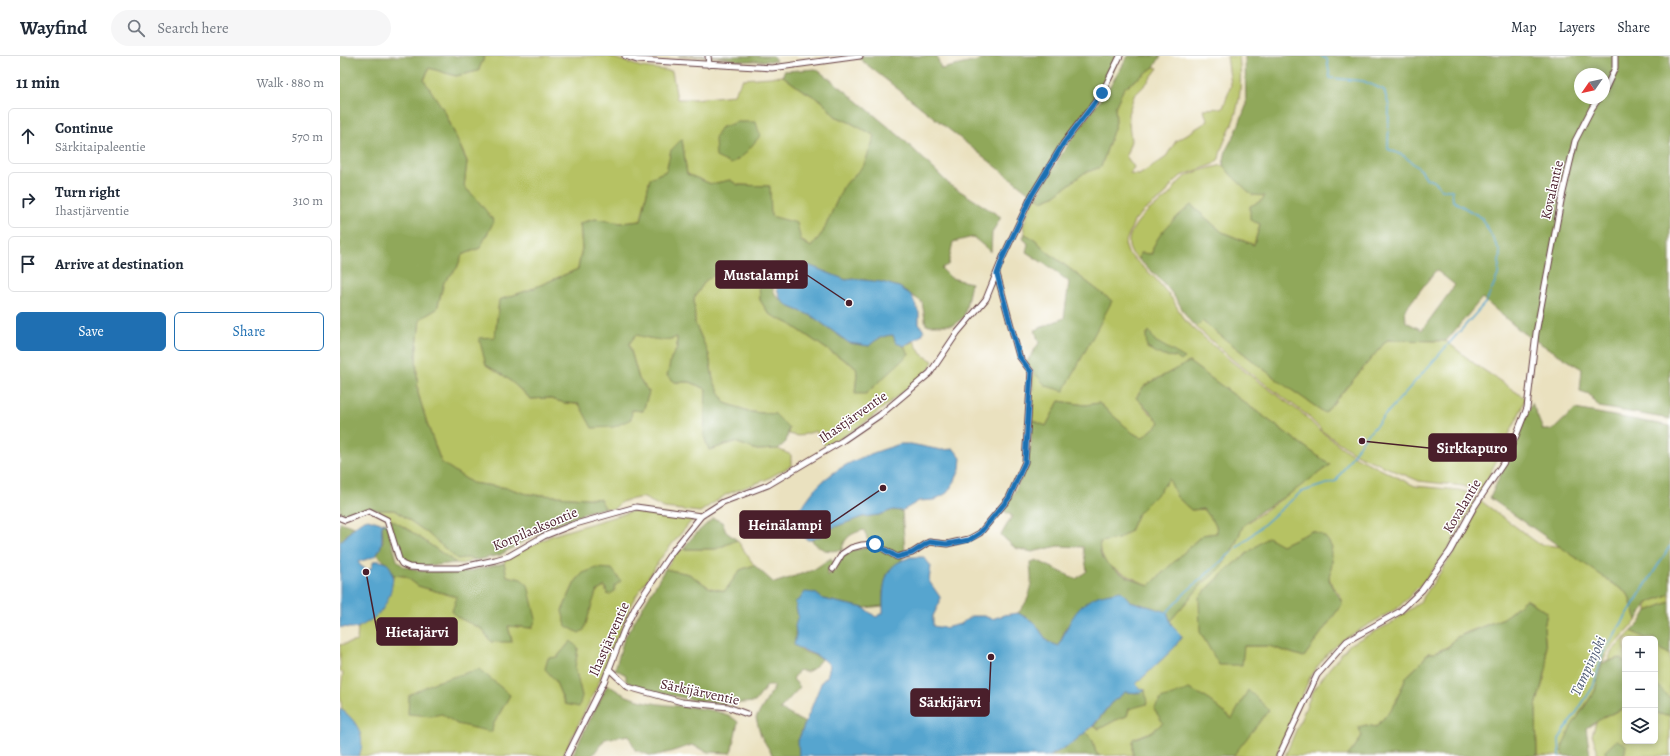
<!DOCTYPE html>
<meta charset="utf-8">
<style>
:root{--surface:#fff;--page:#f6f6f7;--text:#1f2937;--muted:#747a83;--line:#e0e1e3;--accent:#1f6fb2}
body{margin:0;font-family:Alegreya,serif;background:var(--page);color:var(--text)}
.controls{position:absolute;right:12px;bottom:12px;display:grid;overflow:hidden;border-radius:6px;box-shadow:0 2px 6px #0003}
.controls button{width:36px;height:36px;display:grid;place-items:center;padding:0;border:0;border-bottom:1px solid var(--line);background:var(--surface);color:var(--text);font:20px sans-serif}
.compass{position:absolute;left:1234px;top:12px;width:36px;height:36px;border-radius:50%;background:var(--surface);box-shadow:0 2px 6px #0003;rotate:236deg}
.stop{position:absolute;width:12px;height:12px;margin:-9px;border:3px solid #1f6fb2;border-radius:50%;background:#fff}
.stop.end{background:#1f6fb2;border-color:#fff;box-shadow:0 1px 4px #0008}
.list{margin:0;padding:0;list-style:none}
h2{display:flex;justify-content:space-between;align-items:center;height:52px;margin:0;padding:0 16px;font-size:17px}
h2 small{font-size:13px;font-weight:400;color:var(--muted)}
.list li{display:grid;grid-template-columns:26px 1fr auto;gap:12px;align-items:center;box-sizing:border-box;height:56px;margin:0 8px 8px;padding:0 8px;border:1px solid var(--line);border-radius:6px}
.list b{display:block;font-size:15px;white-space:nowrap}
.list p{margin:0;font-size:13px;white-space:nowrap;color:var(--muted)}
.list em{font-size:13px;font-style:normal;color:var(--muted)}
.actions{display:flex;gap:8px;padding:12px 16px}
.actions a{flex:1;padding:9px 0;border:1px solid var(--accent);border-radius:6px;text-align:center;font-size:14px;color:var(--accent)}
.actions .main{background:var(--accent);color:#fff}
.icon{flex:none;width:22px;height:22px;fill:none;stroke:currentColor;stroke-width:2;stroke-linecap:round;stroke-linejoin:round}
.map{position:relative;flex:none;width:1330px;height:700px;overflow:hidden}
header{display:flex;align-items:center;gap:24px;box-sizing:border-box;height:56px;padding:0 20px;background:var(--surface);border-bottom:1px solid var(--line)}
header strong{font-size:19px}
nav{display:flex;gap:22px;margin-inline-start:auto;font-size:14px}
.search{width:280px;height:36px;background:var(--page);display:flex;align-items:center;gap:10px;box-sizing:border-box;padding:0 14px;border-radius:22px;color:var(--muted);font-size:15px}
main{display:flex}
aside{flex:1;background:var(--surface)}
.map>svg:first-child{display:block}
</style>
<header>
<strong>Wayfind</strong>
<div class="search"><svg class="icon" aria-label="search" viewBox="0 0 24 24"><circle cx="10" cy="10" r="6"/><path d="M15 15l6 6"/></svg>Search here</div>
<nav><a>Map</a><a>Layers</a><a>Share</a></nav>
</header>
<main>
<aside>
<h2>11 min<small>Walk · 880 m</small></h2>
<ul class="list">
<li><svg class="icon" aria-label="ahead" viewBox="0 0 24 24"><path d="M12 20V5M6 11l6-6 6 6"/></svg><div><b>Continue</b><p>Särkitaipaleentie</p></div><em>570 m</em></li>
<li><svg class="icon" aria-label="right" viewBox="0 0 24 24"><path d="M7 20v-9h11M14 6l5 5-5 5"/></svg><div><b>Turn right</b><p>Ihastjärventie</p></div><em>310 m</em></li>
<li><svg class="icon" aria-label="arrive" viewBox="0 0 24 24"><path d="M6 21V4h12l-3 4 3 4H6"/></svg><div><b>Arrive at destination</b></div></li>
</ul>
<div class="actions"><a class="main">Save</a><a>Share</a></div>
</aside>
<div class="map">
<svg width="1330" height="700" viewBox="0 0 1330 700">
<rect width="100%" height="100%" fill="#fff"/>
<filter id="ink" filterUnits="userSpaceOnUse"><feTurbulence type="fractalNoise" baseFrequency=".025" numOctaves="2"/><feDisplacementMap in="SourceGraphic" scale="8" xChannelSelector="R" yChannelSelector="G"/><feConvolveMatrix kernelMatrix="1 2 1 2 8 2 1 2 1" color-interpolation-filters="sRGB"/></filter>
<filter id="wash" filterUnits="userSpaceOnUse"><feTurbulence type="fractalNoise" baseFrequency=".012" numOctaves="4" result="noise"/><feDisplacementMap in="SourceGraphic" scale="16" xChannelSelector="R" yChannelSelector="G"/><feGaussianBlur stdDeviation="0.9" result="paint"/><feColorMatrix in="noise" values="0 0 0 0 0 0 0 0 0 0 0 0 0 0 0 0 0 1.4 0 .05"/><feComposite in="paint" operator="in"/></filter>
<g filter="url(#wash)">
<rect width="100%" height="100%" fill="#eae1bf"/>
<!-- green -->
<path fill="#b6c264" stroke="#807048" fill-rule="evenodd" d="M 145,0 L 268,0 L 301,11 L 332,15 L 337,43 L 355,43 L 393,39 L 403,23 L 443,20 L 459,32 L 482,45 L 495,60 L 511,67 L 535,80 L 524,109 L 503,131 L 483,176 L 471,191 C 457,183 447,165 431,161 L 429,130 L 398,129 L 390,124 L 371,128 L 347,118 L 342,84 L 331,94 L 326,115 L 310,122 L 301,165 L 281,167 L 256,163 L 240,167 L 242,192 L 238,213 L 189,234 L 159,244 L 155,282 L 146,309 L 166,321 L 191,343 L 208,342 L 225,347 L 303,355 L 309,336 L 299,323 L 289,288 L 296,278 L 309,282 L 337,280 L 337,293 L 331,302 L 335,326 L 350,326 L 366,333 L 364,380 L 369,394 L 395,386 L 417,394 L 438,393 L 451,399 L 451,410 L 425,424 L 387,438 L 360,456 L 324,452 L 302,441 L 281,446 L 274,453 L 265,452 L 260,443 L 187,438 L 168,432 L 132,427 L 101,406 L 87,367 L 78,337 L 76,299 L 80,263 L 97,253 L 104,226 L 117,212 L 122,199 L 140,192 L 135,141 L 124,131 L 127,105 L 105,56 L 84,25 L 89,12 L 116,20 L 138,15 Z
M 887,0 L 899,0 C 902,24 901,46 892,68 C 887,80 881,91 879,103 L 872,109 L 841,120 L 833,127 L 824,140 L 805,154 L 794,165 L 785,188 L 788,197 L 815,222 L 833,244 L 844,264 L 891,305 L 964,359 L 979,374 L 1014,400 L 1075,430 L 1119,434 L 1129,437 L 1136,442 L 1110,491 L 1086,523 L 1059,551 L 1004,583 L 988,597 L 971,619 L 936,700 L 893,700 L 903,686 L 892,663 L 865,641 L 811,676 L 793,683 L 793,699 L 760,700 L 756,697 L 753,685 L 746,676 L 754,670 L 759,673 L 776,664 L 787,660 L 789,653 L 799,632 L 796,628 L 835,591 L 841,580 L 832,570 L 830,565 L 862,528 L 880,513 L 895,489 L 903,470 L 990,409 L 849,306 L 804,330 L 796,342 L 820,367 L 802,382 L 793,377 L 759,347 L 745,349 L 719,345 L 706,370 L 692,364 L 693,315 L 772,245 L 705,194 L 696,184 L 685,178 L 683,170 C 688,159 689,149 697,141 L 702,145 L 714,140 L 744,117 L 761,111 L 776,66 L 775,51 L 784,32 L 814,11 L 818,12 L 806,28 L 794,40 L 788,58 L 791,85 L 786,100 L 794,111 L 790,118 L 799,119 L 825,102 L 836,85 L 868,65 L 863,53 L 883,52 L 891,29 ZM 959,481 L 990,498 L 992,505 L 989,521 L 992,530 L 1000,539 L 1002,548 L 964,601 L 929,590 L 904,590 L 859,541 L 892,509 L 928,482 L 942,489 Z
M 883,109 L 892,120 L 926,140 L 921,145 L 920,168 L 914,189 L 882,176 L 851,149 C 838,161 813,180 812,198 L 800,197 L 799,204 C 797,202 793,199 791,196 C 783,182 798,164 807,156 C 813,150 821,147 827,141 C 834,134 837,126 845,121 C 857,114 871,112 883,109 Z
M 380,215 L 414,216 L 419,228 L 420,244 L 429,258 L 450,268 L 488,294 L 516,311 L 517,318 L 515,337 L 569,298 L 564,290 L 574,285 L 581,298 L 593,305 L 588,315 L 527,365 L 500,383 L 485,390 L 476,375 L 459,380 L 448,378 L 449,372 L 435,358 L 411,356 L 385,347 L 373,324 L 369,299 L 355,267 L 354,242 L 366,224 Z
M 862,265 L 940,326 L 985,357 L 1047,284 L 1106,285 L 1135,308 L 1185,342 L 1181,354 L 1141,436 L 1123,430 L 1079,425 L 1017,399 L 982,375 L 967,359 L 894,305 L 856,271 Z
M 829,422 L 837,441 L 851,454 L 864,453 L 876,469 L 877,477 L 862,479 L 809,530 L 767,509 L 759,492 L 760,486 L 778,483 L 790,475 L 798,457 L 820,435 Z
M 1141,445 L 1199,488 L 1222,491 L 1288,538 L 1297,564 L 1267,597 L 1262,607 L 1255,635 L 1239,658 L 1232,700 L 1197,700 L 1196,650 L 1205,619 L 1206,593 L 1204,572 L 1207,556 L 1186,543 L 1164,562 L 1128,576 L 1115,582 L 1109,590 L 1094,597 L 1088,597 L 1080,608 L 1066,621 L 1054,650 L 1036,671 L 1026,669 C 1022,681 1016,691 1007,700 L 945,700 L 972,637 L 988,614 L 1010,588 L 1052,567 L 1080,546 L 1113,498 Z
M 38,454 L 55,454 L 86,476 L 127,502 L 135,504 L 122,508 L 116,507 L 69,474 L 38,457 Z
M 293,455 L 317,457 L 353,463 L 323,499 L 292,546 L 261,622 L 223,700 L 19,700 C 26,683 17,664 2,654 L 0,638 L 3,617 L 0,615 L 0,589 L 17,585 L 18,571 L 25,567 L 53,524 L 53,519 L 65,520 L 78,530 L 117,541 L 117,561 L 142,573 L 151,585 L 172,585 L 168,570 L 192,572 L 181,523 L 167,520 L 164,507 L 165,503 L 213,479 ZM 243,517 L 275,535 L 266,535 L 265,530 L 256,536 L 250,553 L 222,555 L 235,526 ZM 231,585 L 238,592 L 235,612 L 242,640 L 225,648 L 215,624 L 217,601 ZM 170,639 L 153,669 L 117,668 L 102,658 Z
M 397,484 L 414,509 L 400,514 L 385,535 L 370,532 L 349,518 L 325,513 L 338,495 L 344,493 L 376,493 Z
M 1330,538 L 1330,546 L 1307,555 L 1307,547 Z
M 1292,575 L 1306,583 L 1285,583 L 1285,606 L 1280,602 L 1268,605 L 1272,595 Z
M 1315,589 L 1330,599 L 1330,642 L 1315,627 Z
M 1285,652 L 1285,685 L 1315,685 L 1315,653 L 1318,658 L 1330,659 L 1330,700 L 1284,700 L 1286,689 L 1265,695 L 1266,700 L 1257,700 L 1257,693 L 1252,679 L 1256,666 L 1266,660 Z"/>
<!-- forest -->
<path fill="#90a85a" stroke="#6d6442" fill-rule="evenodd" d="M 0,0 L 145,0 L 138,15 L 116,20 L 89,12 L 84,24 L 105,56 L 127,106 L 124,131 L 135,141 L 154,165 L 140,192 L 122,199 L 117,212 L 104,226 L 97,253 L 80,263 L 76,299 L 78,337 L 87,367 L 101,406 L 132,427 L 168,432 L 187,438 L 260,443 L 265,452 L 250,455 L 203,474 L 160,499 L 137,504 L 127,502 L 117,503 L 86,476 L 55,454 L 38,454 L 30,452 L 6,458 L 0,457 Z
M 338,0 L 433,0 L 436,5 L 401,5 L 373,0 Z
M 516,0 L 597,0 L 601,13 L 659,0 L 780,0 L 761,37 L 723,88 L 692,139 Z
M 788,0 L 821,0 L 814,11 L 784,32 L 775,51 L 776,66 L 761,111 L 744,117 L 714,140 L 702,145 L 697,141 C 705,126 713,112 722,98 C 744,65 769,35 788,0 Z
M 905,0 L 1330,0 L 1330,363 L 1259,351 L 1249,338 L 1240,335 L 1242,313 L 1183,277 L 1142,242 L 1106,285 L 1047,284 L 985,357 L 940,326 L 862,265 L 856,271 C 846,263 843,253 836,243 C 826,228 813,216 799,204 L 800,197 L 812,198 C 813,180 838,160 851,149 L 882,176 L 914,189 L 920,168 L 910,164 L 910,150 L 921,145 L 925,140 L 912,139 L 892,120 L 883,109 L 886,94 L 896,76 L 906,50 ZM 1240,18 L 1264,18 L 1264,42 L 1240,42 ZM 1096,214 L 1115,229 L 1082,274 L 1066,266 L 1065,254 Z
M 476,13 L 503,33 L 563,83 L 609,128 L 661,161 L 652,177 L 651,196 L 633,181 L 613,186 L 608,209 L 601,212 L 611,222 L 631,227 L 624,261 L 613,269 L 586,269 L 582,246 L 559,231 L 525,224 L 514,223 L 506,224 L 468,209 L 453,208 L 440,214 L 433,233 L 436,240 L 450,251 L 472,260 L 509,287 L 529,290 C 536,283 544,279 554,279 L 556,287 L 564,290 L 569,298 L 526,338 L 515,338 L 517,318 L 516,311 L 488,294 L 450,268 L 429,258 L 420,244 L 419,228 L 414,216 L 380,215 L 366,224 L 354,242 L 355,267 L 369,299 L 373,324 L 385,347 L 411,356 L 435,358 L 449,372 L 446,386 L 438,393 L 417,394 L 395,386 L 369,394 L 364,380 L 366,333 L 350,326 L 335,326 L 327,320 L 331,302 L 337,293 L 337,281 C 324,287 309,282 296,279 L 289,288 L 299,323 L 309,336 L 303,355 L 292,354 L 291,363 L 274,371 L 252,372 L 239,348 L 225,347 L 208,342 L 191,343 L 166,321 L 146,309 L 139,282 L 155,281 L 159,244 L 189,234 L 238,213 L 242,192 L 240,167 L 256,163 L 281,167 L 301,165 L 310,122 L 326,115 L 331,94 L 342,83 L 347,118 L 371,128 L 390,124 L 398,129 L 430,130 L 431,160 L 457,167 L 461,185 L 471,191 L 483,176 L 503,131 L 524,109 L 535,80 L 511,67 L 495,60 L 482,45 L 459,32 L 443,20 L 444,15 Z
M 397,66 L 416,66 L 420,80 L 404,99 L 391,108 L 376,101 L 375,82 L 380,72 Z
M 685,178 L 696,184 L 705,194 L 772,245 L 724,335 L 706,330 L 686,307 L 699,287 L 695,274 L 724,262 L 729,226 L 711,212 L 686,196 L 688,188 L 683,181 Z
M 809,275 L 815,285 L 845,302 L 841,305 L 836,301 L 823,300 L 807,292 L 806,280 Z
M 849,306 L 990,409 L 954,435 L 921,455 L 903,470 L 895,489 L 880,513 L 862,528 L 830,565 L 827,556 L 790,545 L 726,571 L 719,590 L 708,586 L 694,566 L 678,557 C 693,540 692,529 690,507 L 696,504 L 736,523 L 747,515 L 743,491 L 718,490 L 692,496 L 675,492 L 661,479 L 672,460 L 664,455 L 684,417 L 691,387 L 692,364 L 706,370 L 719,345 L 745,349 L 759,347 L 793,377 L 802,382 L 820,367 L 809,354 L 796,342 L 804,330 ZM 829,423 L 837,441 L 851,454 L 864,453 L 876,469 L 877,477 L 862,479 L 809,530 C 791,522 755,511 760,486 L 778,483 L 790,475 L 798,457 L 820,435 Z
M 1192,347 L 1203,374 L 1213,374 L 1235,353 L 1330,370 L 1330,538 L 1307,547 L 1297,564 L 1288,538 L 1150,442 Z
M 553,454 L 562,455 L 565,496 L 561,505 L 547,518 L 543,536 L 543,550 L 524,552 L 483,543 L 475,537 L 456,553 L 459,560 C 454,570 456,579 455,589 L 462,595 L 482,602 L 474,612 L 467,616 L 459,614 L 453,623 L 460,631 L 440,653 L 465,667 L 458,685 L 459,700 L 433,700 L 421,680 L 416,662 L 435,630 L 427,630 L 415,646 L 390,648 L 358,645 L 302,633 L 286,625 L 286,619 L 275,613 L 284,583 L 325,513 L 349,518 L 370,532 L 385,535 L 400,514 L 414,509 L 434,527 L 473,514 L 491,502 L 494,507 L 487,515 L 487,520 L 495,514 L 504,499 L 514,494 L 526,492 L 528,485 L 524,474 C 512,477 504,481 502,494 C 485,496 483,495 471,484 L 481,480 L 492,472 L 522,461 L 539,459 Z
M 373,462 L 382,466 L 386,476 L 397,484 L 376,493 L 344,493 C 350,481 363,472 373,462 Z
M 50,463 L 69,474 L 116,507 C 69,512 56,516 50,463 Z
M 0,466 L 14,471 L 0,486 Z
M 44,467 L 47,470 L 57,504 L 63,510 L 81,515 L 126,516 L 164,507 L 167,520 L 181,523 L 188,529 L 196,563 L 192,572 L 168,570 L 172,586 L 151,586 L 142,573 L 117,561 L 112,555 L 117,541 L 78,530 L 65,520 L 53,519 C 50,508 44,506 37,498 L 43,485 L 42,469 Z
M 972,475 C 983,478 987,481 992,492 C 990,498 991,499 992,504 C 993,513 986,520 991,529 C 996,538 999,537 1002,548 L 964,601 L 929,590 L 904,590 L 902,609 L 879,609 L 860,576 L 859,541 L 892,509 L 928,481 L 942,489 Z
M 256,512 L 272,513 L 281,525 L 275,530 L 275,535 L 268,539 L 265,530 L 256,536 L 244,574 L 239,577 L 226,570 L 222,555 L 235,526 L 243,517 Z
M 1186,543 L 1207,556 L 1204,572 L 1207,610 L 1196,650 L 1197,700 L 1007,700 L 1012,695 L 1022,680 L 1018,671 L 1026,669 L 1036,671 L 1054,650 L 1066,621 L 1080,608 L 1088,597 L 1094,597 L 1109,591 L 1115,582 L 1164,562 Z
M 1330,546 L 1330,599 L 1315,589 L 1315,583 L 1306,583 L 1292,575 L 1300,567 L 1307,555 Z
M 231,585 L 238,592 L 235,612 L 242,640 L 239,651 L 225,648 L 215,624 L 205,613 L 208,602 L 217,601 Z
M 1280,602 L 1285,606 L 1285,652 L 1266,660 L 1246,672 L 1250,700 L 1223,700 L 1222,691 L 1231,671 L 1255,635 L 1262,607 Z
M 139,613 L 170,639 L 153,669 L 152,676 L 117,668 L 102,658 L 91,660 L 68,658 L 69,639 L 93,627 Z
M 1315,627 L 1330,642 L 1330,659 L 1318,658 L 1315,653 Z
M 268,628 C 299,656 348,645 385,658 C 390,659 394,663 398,666 L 391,697 L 368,696 L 352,689 L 330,696 L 312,700 L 295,694 L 289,679 L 265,683 L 252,700 L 232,700 Z
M 805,633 L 807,648 L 789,653 L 787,660 L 776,664 L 759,673 L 754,670 L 771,647 L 785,636 L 800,637 Z
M 849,633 L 865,641 L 892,663 L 908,634 L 929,654 L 893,700 L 791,700 L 793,699 L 793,683 L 811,676 L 823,667 L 814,653 L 821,643 Z
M 746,676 L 753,685 L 756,697 L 760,700 L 710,700 L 731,688 Z
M 1277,684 L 1286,689 L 1284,700 L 1266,700 L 1265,695 Z"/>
<!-- water -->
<path fill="#56a5cf" stroke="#50627d" d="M 459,208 L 468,209 L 506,224 L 514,223 L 542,226 L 559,231 L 570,238 L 573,243 L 579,257 L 579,268 L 584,275 L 582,279 L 564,290 L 556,287 L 553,279 C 544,279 536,283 529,290 L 509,287 L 472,260 L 450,251 L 441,244 L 437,233 L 436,224 L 438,219 L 448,211 Z
M 560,388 L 571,388 L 601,394 L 614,393 L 621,402 L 620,413 L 615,425 L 607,437 L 594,444 L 579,445 L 562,455 L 553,454 L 539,459 L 522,461 L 492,472 L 481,480 L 471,484 L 468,484 L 462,480 L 455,469 L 453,462 L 454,457 C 456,453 460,452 463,449 C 469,441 474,433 481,427 C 503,406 532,397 560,388 Z
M 28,463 L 41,467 L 45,466 L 47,470 L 44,467 L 42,469 C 41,479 45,494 33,501 C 29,503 23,504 18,506 L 21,510 L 27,514 L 31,512 L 34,505 C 63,502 52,540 42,554 C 38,560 24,569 17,572 C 12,573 6,571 2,571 L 0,572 L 0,486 C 10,478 15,466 28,463 Z
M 570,501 L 584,501 L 591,510 L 589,525 L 600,541 L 600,546 L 593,560 L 593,570 L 604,572 L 621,568 L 631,560 L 644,560 L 652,563 L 664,559 L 678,557 L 694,566 L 708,586 L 719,590 C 727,571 734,552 753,542 C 761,538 772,537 781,535 L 790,545 L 827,556 L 832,570 L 842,580 L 835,591 L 796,628 L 799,632 L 805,633 L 800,637 L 785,636 L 771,647 L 753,670 L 731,688 L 710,700 L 459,700 L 458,685 L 482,625 L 487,621 L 490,610 C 483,599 466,597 454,589 L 456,578 L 455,570 L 458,560 L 455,546 L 460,543 L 465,536 L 475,537 L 483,543 L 524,552 L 536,561 L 543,557 C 543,539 541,514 561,505 C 564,503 567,503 570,501 Z
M 0,653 C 16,663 27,681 19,700 L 0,700 Z"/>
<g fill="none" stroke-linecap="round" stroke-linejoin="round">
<!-- stream -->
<path stroke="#56a5cf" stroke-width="1.5" d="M 827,556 L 846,536 L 961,436 L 996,425 L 1022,385 L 1146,246 L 1158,219 L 1160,196 L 1142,162 L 1113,145 L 1112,134 L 1101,134 L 1096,126 L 1087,123 L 1081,114 L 1064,100 L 1048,93 L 1049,50 L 1044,34 L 1023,25 L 990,22 L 987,3 L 981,0
M 1220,700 L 1219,683 L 1253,631 L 1263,597 L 1330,490"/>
</g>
</g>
<g filter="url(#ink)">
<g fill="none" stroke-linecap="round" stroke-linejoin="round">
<defs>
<path id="minor" d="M 285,0 L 297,4 L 432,12 L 520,0
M 368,0 L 369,9
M 1264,36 L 1275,12 L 1275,0
M 0,462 L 5,464 L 29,455 L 47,464 L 59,503 L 62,508 L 69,511 L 84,512 L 119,512 L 155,504 L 169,500 L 204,480 L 232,469 L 296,451 L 361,460
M 493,513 L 502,498 L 511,492 L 522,489 L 535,488 L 557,501 L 572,497 L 589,486 L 607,488 L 629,483 L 640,477 L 669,442 L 685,406 L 691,316 L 679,300 L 657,218
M 269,613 L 288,631 L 342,646 L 388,651 L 407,658
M 227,700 L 264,626 L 284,574 L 296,550 L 332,496 L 361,460 L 383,446 L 428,429 L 502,385 L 540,359 L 590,317 L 617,277 L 646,243 L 663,201 L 692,139 L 723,88 L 762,37 L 780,0
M 939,700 L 977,619 L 1007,585 L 1059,556 L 1082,534 L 1110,495 L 1134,451 L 1164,406 L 1176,380 L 1187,352 L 1196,277 L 1221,145 L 1235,85 L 1252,52 L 1259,42"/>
</defs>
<!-- minor casing -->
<use href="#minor" stroke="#623c41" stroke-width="7"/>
<!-- minor -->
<use href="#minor" stroke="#fff" stroke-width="5"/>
</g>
</g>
<g fill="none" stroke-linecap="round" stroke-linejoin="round" filter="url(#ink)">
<!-- route -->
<path stroke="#1f6fb2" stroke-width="5" d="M 535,488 L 557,501 L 572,497 L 589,486 L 607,488 L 629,484 L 640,477 L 669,442 L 685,406 L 691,316 L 679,300 L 657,218 L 663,201 L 692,139 L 723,88 L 762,37"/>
</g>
<g text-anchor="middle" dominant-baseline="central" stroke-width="3" stroke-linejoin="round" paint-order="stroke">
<!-- street labels -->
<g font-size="14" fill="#4a1f2b" stroke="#fff">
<text transform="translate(1212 134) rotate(-77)">Kovalantie</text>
<text transform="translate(513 361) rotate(-35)">Ihastjärventie</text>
<text transform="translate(1122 450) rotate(-59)">Kovalantie</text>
<text transform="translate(195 473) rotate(-23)">Korpilaaksontie</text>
<text transform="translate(269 583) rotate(-66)">Ihastjärventie</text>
<text transform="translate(360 636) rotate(12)">Särkijärventie</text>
</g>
<!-- water labels -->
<g font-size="15" font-style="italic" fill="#4f5b75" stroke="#fff">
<text transform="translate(1248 610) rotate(-65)">Tampinjoki</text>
</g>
</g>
<!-- callouts -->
<path fill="none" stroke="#4a1f2b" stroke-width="1.5" d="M509 247L467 219M1022 385L1089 392M543 432L490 468M26 516L37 575M651 601L649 646"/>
<g fill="#4a1f2b" stroke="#fff" stroke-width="1.5">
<circle cx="509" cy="247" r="4"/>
<circle cx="1022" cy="385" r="4"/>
<circle cx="543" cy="432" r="4"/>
<circle cx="26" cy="516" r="4"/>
<circle cx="651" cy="601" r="4"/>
</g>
<g fill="#4a1f2b" stroke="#4a1f2b" stroke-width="1.5">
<rect x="376" y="205" width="91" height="27" rx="4"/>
<rect x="1089" y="378" width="87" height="27" rx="4"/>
<rect x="400" y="455" width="90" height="27" rx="4"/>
<rect x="37" y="562" width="80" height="27" rx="4"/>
<rect x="571" y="633" width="78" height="27" rx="4"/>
</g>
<g font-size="15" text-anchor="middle" font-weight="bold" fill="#fff">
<text x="421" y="224">Mustalampi</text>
<text x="1132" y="397">Sirkkapuro</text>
<text x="445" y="474">Heinälampi</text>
<text x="77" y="581">Hietajärvi</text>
<text x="610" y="651">Särkijärvi</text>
</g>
</svg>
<div class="controls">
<button>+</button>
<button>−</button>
<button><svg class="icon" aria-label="layers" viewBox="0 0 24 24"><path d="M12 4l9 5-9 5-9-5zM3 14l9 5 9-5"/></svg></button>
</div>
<svg class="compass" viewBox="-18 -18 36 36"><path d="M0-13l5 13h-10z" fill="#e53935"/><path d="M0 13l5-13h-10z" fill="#747a83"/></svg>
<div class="stop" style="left:535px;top:488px"></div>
<div class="stop end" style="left:762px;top:37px"></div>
</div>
</main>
